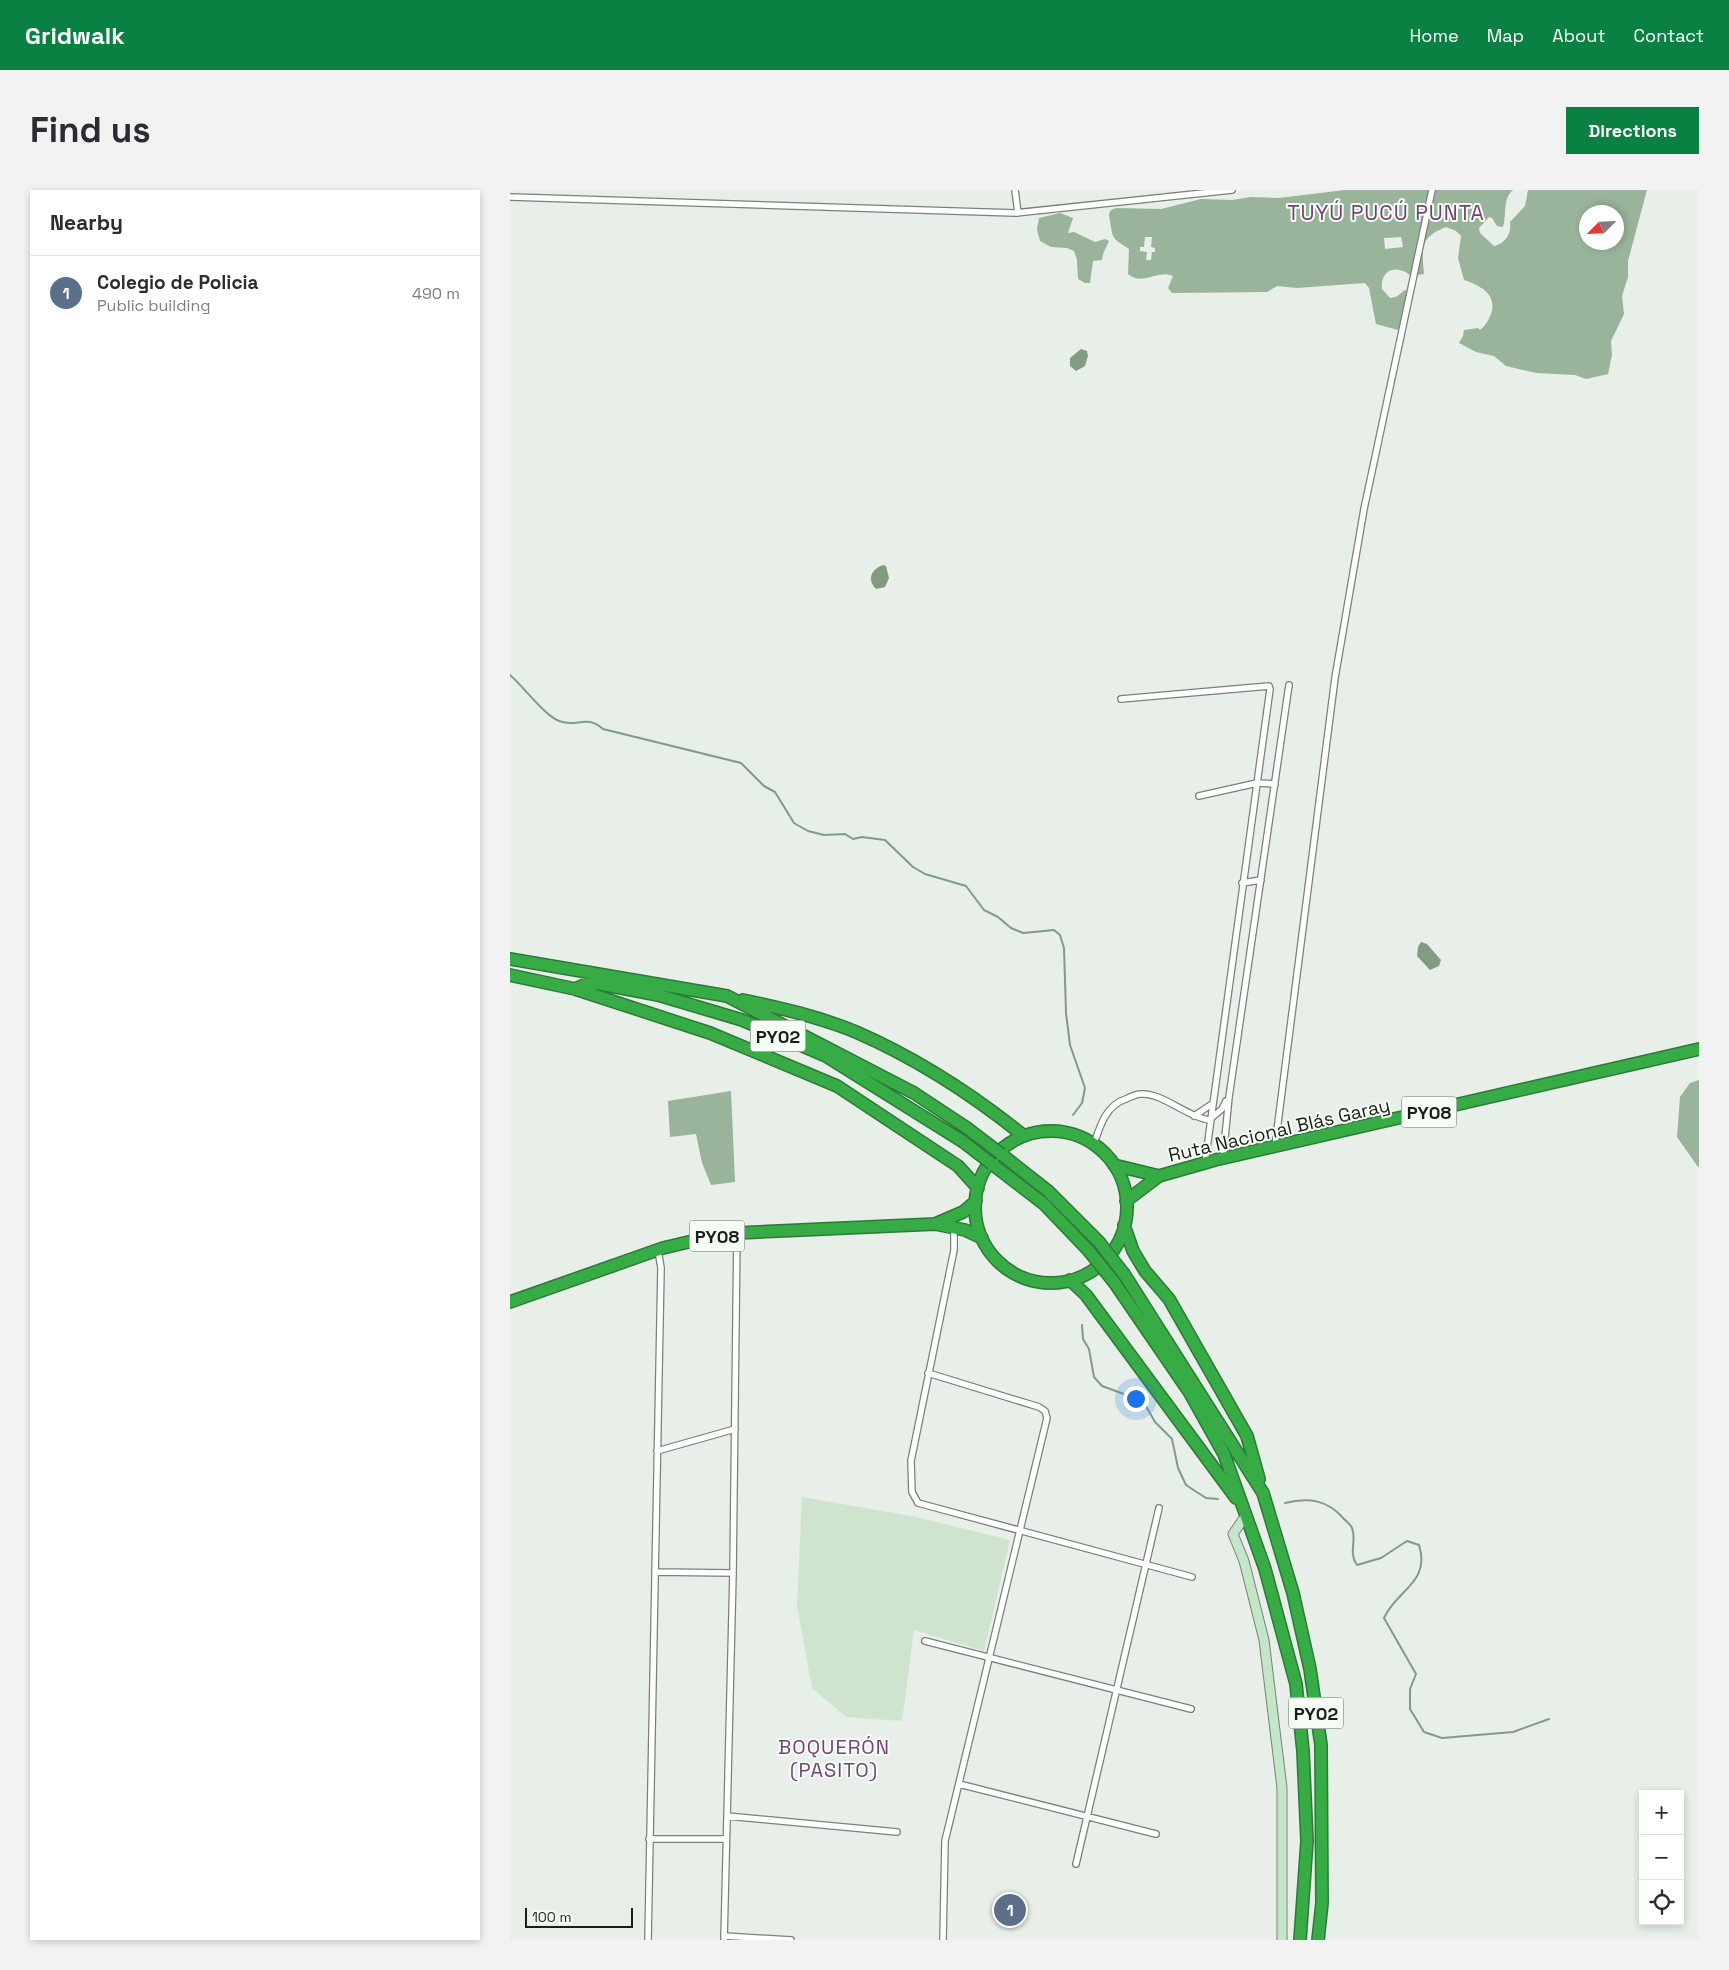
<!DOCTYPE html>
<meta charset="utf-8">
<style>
:root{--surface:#fff;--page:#f2f2f3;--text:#2b2b33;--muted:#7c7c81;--line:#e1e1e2;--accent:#0b8043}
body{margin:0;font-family:"Space Grotesk",sans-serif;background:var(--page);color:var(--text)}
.controls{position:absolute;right:15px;bottom:15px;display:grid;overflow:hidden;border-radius:0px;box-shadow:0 2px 8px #0003}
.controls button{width:45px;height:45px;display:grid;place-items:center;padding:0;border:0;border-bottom:1px solid var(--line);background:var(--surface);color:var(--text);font:25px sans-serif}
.compass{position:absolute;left:1069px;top:15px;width:45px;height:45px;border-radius:50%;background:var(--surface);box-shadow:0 2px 8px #0003;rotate:246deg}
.scale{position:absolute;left:15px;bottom:12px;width:108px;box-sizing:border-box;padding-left:5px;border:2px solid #1b1e1b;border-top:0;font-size:14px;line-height:18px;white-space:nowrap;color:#1b1e1b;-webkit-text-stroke:4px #f5fcf5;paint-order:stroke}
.you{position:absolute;left:625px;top:1208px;width:18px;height:18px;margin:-12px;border:4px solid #fff;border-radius:50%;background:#1a73e8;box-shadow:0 0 0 8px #1a73e833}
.badge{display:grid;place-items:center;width:32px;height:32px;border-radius:50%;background:var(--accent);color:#fff;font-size:16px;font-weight:700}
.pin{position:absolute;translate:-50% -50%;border:2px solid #fff;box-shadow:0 1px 5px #0006}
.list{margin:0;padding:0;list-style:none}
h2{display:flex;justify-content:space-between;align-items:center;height:65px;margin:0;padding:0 20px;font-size:21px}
h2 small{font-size:16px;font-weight:400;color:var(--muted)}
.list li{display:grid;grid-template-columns:32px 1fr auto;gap:15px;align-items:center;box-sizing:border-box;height:75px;padding:0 20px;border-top:1px solid var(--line)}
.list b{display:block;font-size:19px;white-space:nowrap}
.list p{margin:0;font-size:16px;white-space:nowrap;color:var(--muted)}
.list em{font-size:16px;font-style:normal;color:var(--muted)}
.icon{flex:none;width:28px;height:28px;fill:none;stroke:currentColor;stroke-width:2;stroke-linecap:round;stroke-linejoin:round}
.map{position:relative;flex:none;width:1189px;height:1750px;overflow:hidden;border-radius:0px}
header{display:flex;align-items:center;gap:30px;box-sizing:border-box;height:70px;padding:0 25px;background:var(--accent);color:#fff}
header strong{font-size:24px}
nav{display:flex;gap:28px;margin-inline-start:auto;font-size:18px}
.intro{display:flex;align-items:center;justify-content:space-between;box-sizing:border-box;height:120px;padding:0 30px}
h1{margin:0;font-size:35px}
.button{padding:12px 22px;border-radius:0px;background:var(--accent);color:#fff;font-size:18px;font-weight:700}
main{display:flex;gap:30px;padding:0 30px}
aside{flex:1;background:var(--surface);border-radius:0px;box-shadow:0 2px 8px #0003}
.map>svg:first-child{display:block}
</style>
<header>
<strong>Gridwalk</strong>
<nav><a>Home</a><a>Map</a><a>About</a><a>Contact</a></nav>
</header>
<div class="intro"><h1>Find us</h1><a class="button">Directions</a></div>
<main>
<aside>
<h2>Nearby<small></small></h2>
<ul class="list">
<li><span class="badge" style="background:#5c6f8a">1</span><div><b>Colegio de Policia</b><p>Public building</p></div><em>490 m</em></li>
</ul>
</aside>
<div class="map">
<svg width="1189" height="1750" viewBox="0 0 1189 1750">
<rect width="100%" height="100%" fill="#e8eee8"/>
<!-- green -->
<path fill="#cee4ce" d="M 292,1307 L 401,1326 L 500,1350 L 474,1461 L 404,1440 L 392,1531 L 336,1527 L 302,1498 L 287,1416 Z"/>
<!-- forest -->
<path fill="#99b49a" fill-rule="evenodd" d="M 835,0 L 1003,0 C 992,9 997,25 993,37 L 987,36 L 982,28 L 979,27 L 969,38 L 970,43 L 984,56 C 995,54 1002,43 1000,32 L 1015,16 L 1018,0 L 1137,0 L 1118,71 L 1118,87 L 1112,106 L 1114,124 L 1101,151 L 1102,165 L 1098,184 L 1076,189 L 1065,185 L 1026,183 L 996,176 L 984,166 L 966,162 L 949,153 L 953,146 L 954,140 L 968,138 L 970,140 C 976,135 978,131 981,124 C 988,104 969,95 954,90 L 948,68 L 951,46 L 946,41 L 936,37 C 909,48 912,57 914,84 L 901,86 C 887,74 870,79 872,99 L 880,108 L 886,107 L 895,100 L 900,103 L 896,132 L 888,140 L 866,134 L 859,98 L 855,93 L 787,98 L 767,96 L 757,102 L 662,103 L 658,98 L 663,86 C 647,79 633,97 618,84 L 619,59 C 603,48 603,51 600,31 C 599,26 598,25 601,20 L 606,18 L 651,19 L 691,9 L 722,10 L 741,7 L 769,8 ZM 1076,22 L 1106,22 L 1106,52 L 1076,52 ZM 635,47 L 642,47 L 641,57 L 645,58 L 645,62 L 642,62 L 641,70 L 636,70 L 637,62 L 630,61 L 630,57 L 634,57 ZM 891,47 L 893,57 L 875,59 L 874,48 Z
M 550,23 L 563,28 L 558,43 L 564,42 L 585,52 L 595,49 L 599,51 L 593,64 L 592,70 L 583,71 L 580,93 L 575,93 L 568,89 L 567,70 L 564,61 L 557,58 L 541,57 L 530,51 L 527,39 L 529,28 Z
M 1189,890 L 1189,976 L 1188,977 L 1167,947 L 1170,907 L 1180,893 Z
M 221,901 L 225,992 L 201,995 L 192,973 L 186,944 L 160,947 L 158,911 Z"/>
<!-- water -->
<path fill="#829c83" d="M 571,159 L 577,161 L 578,166 L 575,176 L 566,181 L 560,176 L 560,168 Z
M 373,375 L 376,376 L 379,388 L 375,397 L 366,399 C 356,389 362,379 373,375 Z
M 911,752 L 917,754 L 931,770 L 929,776 L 920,780 L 907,766 L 908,757 Z"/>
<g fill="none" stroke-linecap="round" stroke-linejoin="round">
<!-- stream -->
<path stroke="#829c83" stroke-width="2" d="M 0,485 C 14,497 34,525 49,531 C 67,538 76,524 93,539 L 231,573 L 254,596 L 265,602 L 284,633 L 298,641 L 314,645 L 335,644 L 343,649 L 352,647 L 375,650 L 403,677 L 415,684 L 456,696 L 474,720 L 488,727 L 501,738 L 513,743 L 544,740 L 550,745 L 554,758 L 556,823 L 560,855 L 575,898 L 572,913 L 563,925
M 572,1135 L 573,1149 L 579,1159 L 584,1187 L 592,1196 L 633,1211 L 645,1232 L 662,1249 L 668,1278 L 676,1295 L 696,1308 L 708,1309
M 775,1313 C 799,1307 818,1310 834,1329 C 836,1331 841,1335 842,1338 C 847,1350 838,1363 847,1375 L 871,1368 L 897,1351 L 909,1355 C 921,1393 886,1400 874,1428 L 906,1484 L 900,1499 L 900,1519 L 914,1542 L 932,1548 L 1003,1542 L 1039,1529"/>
<defs>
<path id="street" d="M 505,0 L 508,23
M 0,7 L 505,23 L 722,0
M 611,509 L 759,496 L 760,499 L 695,973
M 689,606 L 747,593 L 765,594
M 732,693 L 751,690
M 684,926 L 702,914
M 584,954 C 590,936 596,915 616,909 C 620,907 626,904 631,904 C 651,902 677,927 699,930 L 712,919 L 716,911
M 765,956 L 825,488 L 854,319 L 922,0
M 713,968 L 719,907 L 779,495
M 444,1038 L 444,1060 L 401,1271 L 402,1302 L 408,1313 L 682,1387
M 418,1183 L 529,1217 L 535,1221 L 537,1228 L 435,1651 L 433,1750
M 147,1261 L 225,1239
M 145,1382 L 223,1383
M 415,1451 L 681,1519
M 449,1594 L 646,1644
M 217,1626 L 387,1642
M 139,1649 L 216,1649
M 566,1674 L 649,1318
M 214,1746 L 281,1750
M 138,1750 L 151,1078 L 148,1060
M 214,1750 L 223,1383 L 227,1043"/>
<path id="secondary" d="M 736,1325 L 723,1344 L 734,1371 L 754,1450 L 772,1598 L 772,1750"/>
<path id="highway" d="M 0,769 L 217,806 L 404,903 L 457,938
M 0,785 L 65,799 L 200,843 L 327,896 L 448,976 L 468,998
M 65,799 L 76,794 L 90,794 L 148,805 L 232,830 L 316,866 L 452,951
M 233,810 C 271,818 310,827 346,842 C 406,868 463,905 514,946
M465 1017a76 76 0 1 1 152 0a76 76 0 1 1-152 0Z
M 491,964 L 538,1001 L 589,1052
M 482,974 L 534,1014 L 579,1061
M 604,975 L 649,986
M 616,1011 L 649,986 L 705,970 L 1189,859
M 425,1034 L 453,1022 L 466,1011
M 614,1035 L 623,1061 L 635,1081 L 659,1109 L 737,1246 L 749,1289
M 614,1084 L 753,1303 L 783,1403 L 800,1479 L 811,1555 L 812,1713 L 808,1750
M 560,1090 L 576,1105 L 726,1308
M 604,1092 L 680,1203 L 714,1264 L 755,1379 L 786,1494 L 793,1561 L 797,1651 L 790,1750
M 0,1112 L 153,1058 L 191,1049 L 227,1043 L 425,1034 L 455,1040 L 472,1048"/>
</defs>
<!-- street casing -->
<use href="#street" stroke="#7a807a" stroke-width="8"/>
<!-- secondary casing -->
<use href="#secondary" stroke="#7a807a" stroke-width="11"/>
<!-- highway casing -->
<use href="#highway" stroke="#2d7a37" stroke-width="14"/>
<!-- street -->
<use href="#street" stroke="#fff" stroke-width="5.5"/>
<!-- secondary -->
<use href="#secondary" stroke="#c3e6c8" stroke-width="9"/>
<!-- highway -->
<use href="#highway" stroke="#37ac46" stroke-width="11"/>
<defs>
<path id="highway-bridge" d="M 457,938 L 491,964
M 452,951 L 482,974
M 589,1052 L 614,1084
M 579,1061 L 604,1092"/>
</defs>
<!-- highway-bridge casing -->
<use href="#highway-bridge" stroke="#2d7a37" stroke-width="14" stroke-linecap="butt"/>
<!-- highway-bridge -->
<use href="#highway-bridge" stroke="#37ac46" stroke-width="11"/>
</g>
<g text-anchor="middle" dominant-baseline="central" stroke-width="4" stroke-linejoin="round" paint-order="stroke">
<!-- shield labels -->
<g fill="#f5fcf5" stroke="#5c615c" stroke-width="1">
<rect x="240.5" y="830.5" width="55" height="31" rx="4"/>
<rect x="891.5" y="906.5" width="55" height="31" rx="4"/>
<rect x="179.5" y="1030.5" width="55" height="31" rx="4"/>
<rect x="778.5" y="1507.5" width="55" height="31" rx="4"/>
</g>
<g font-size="18" font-weight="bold" fill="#1b1e1b">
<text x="268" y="846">PY02</text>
<text x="919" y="922">PY08</text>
<text x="207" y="1046">PY08</text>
<text x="806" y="1523">PY02</text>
</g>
<!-- street labels -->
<g font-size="19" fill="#1b1e1b" stroke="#f5fcf5">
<text transform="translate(769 940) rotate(-13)">Ruta Nacional Blás Garay</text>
</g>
<!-- neighbourhood labels -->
<g font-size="20" letter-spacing="1" fill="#734276" stroke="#f5fcf5">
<text x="324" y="1557">BOQUERÓN<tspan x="324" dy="23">(PASITO)</tspan></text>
</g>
<!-- quarter labels -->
<g font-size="21" letter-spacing="1" fill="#734276" stroke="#f5fcf5">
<text x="876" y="22">TUYÚ PUCÚ PUNTA</text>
</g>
</g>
</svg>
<div class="controls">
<button>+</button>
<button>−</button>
<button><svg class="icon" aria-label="locate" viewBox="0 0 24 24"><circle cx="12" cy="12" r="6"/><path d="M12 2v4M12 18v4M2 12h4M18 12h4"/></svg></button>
</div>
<svg class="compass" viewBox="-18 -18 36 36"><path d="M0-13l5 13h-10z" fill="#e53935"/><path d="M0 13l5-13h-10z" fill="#7c7c81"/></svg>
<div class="scale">100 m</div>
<div class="you"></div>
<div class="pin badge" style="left:500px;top:1720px;background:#5c6f8a">1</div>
</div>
</main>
